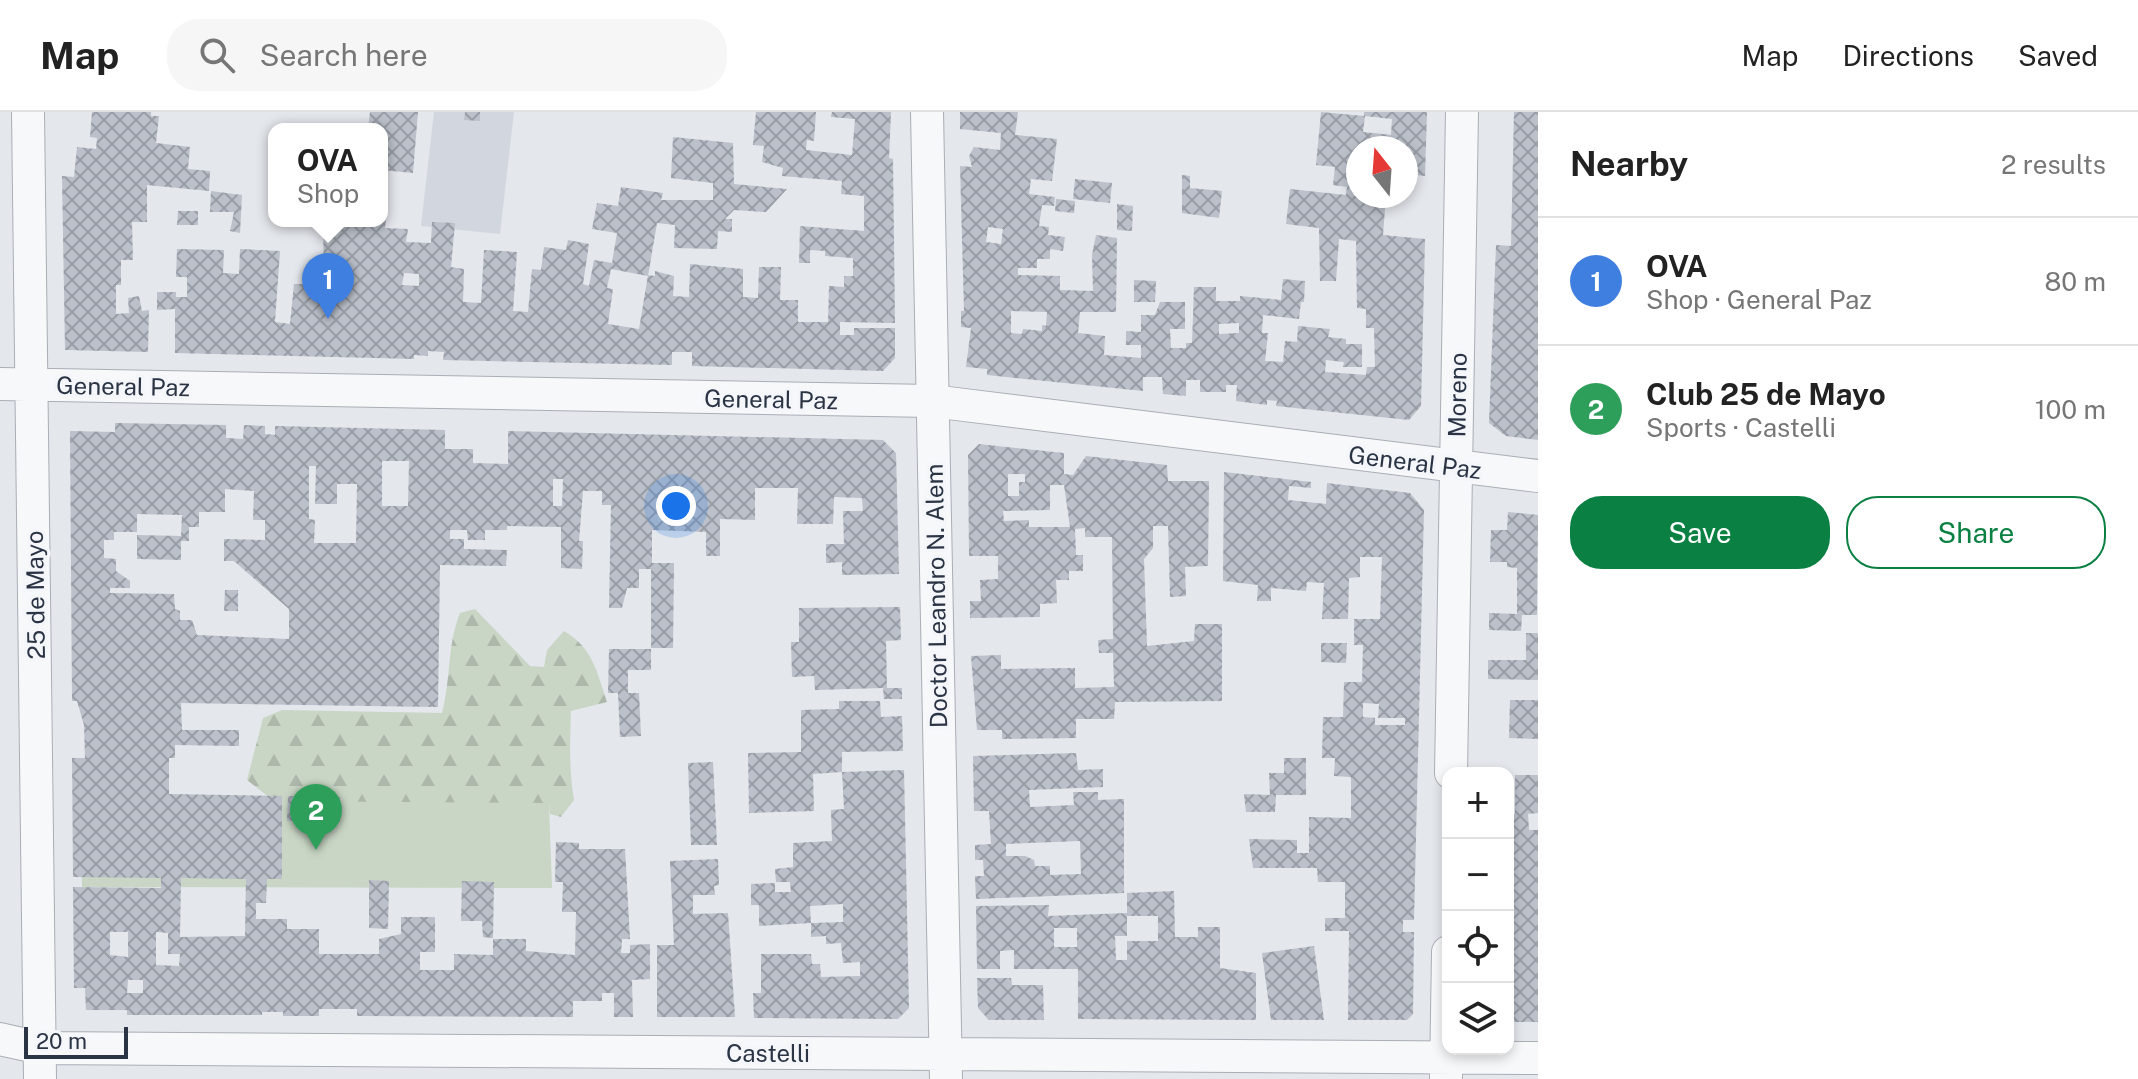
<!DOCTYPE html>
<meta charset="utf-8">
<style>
:root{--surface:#fff;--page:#f6f6f6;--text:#222;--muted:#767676;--line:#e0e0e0;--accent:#0b8043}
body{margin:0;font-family:"Public Sans",sans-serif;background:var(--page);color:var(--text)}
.controls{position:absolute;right:24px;bottom:24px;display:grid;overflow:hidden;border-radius:16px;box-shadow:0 4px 12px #0003}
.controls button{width:72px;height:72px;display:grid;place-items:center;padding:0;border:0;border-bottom:2px solid var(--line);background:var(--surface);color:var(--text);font:40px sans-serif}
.compass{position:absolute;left:1346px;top:24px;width:72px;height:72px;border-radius:50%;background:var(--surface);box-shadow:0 4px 12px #0003;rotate:343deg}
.scale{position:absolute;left:24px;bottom:20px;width:104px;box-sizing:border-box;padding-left:8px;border:4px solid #2b3445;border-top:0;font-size:22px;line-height:28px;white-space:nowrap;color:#2b3445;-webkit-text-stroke:6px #f4f6f9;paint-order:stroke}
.you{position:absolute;left:676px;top:394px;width:28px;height:28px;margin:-20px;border:6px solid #fff;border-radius:50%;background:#1a73e8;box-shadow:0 0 0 12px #1a73e833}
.badge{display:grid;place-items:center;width:52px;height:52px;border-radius:50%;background:var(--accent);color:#fff;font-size:26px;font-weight:700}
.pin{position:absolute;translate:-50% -66px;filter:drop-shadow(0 2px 4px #0008)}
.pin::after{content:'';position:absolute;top:42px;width:28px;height:24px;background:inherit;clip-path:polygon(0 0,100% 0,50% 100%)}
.popup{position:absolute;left:268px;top:11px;width:120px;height:104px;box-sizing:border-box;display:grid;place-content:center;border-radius:16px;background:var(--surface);filter:drop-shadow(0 2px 6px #0005);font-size:26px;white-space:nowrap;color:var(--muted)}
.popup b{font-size:30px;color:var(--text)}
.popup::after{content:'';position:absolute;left:50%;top:100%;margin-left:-16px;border:16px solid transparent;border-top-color:var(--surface)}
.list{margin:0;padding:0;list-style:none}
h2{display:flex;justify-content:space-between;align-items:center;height:104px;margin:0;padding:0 32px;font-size:34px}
h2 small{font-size:26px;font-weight:400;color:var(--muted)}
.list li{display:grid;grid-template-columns:52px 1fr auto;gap:24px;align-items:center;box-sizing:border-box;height:128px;padding:0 32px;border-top:2px solid var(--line)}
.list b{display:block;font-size:30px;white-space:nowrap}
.list p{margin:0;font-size:26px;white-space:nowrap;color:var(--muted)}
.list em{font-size:26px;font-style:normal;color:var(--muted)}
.actions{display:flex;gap:16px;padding:24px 32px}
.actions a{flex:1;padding:18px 0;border:2px solid var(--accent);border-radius:32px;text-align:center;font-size:28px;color:var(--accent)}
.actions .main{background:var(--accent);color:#fff}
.icon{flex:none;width:44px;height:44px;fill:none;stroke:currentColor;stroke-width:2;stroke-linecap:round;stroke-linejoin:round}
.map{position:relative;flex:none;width:1538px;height:967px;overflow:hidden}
header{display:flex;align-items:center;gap:48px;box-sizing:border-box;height:112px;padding:0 40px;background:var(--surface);border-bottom:2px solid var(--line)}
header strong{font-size:38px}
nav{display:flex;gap:44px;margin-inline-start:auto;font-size:28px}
.search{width:560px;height:72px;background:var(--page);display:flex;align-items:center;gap:20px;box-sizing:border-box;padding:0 28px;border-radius:32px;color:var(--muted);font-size:30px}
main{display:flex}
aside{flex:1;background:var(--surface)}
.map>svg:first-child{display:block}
</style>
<header>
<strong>Map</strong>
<div class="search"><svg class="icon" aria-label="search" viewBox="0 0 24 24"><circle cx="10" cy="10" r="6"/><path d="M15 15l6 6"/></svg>Search here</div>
<nav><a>Map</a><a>Directions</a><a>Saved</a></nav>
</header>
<main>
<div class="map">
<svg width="1538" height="967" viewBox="0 0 1538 967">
<defs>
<pattern id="forest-firs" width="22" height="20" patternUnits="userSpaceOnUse" patternTransform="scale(2)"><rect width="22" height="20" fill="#c9d6c5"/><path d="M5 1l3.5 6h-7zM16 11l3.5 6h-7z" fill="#adb8ab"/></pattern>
<pattern id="building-cross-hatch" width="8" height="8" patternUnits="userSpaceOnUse" patternTransform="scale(2)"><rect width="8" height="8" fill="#bbc0ca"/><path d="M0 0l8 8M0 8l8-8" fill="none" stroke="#989da6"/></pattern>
</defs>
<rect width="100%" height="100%" fill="#e4e7ec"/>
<!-- built -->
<path fill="#d2d6de" d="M 434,0 L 514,0 L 500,122 L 421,114 Z"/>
<!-- forest -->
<path fill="url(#forest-firs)" d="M 475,497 L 530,554 L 544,555 L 547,538 L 564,519 C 593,536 597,560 607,590 L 571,599 C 570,628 569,660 574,688 L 561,705 L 550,702 L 549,691 L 287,691 L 269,685 L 247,668 L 263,606 L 282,598 L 442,601 C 451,567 447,533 460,501 Z"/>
<!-- park -->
<path fill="#c9d6c5" d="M 81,688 L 549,691 L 552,776 L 82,775 Z"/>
<!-- building -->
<path fill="url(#building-cross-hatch)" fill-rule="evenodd" d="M 92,0 L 151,0 L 151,4 L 159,4 L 156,31 L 190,35 L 188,57 L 210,59 L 209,79 L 147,73 L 147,110 L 132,110 L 133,148 L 121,148 L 121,173 L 116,173 L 116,202 L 129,201 L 128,186 L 139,184 L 142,199 L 149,198 L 148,240 L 65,238 L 62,64 L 74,65 L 77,35 L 96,37 L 97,26 L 90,25 Z
M 370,0 L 418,0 L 413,61 L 382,58 L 382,17 L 368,17 Z
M 465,0 L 480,0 L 480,9 L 464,8 Z
M 756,0 L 816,0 L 814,29 L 807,28 L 806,38 L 852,43 L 855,7 L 831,5 L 832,0 L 891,0 L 889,46 L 893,47 L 895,211 L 840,210 L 840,223 L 854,223 L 854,216 L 895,216 L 895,246 L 883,259 L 692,254 L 692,240 L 672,240 L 672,253 L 443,248 L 444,240 L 428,239 L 428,244 L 414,243 L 414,247 L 175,241 L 175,197 L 157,198 L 157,180 L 176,180 L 176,185 L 187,185 L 187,165 L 176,165 L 177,137 L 224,138 L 223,161 L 239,162 L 240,137 L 280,139 L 275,210 L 290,212 L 294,172 L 324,172 L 323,109 L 382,109 L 382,98 L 387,99 L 385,116 L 408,117 L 406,130 L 431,131 L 432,110 L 455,111 L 451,155 L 464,157 L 463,190 L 481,191 L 484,138 L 517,140 L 513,199 L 528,200 L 532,157 L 541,158 L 544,135 L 566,138 L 568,128 L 589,132 L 583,172 L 589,174 L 594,148 L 612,151 L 617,121 L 592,117 L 597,91 L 618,94 L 621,75 L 663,81 L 661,88 L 713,88 L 713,71 L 671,66 L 673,25 L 733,31 L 734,72 L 787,77 L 766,100 L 734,98 L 725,107 L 732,107 L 732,120 L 718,119 L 717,137 L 674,136 L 675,113 L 657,111 L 648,164 L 611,157 L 607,176 L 613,177 L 608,212 L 639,217 L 648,163 L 655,164 L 655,159 L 674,164 L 673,184 L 689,185 L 690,152 L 743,157 L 743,185 L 758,186 L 759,155 L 781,155 L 780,188 L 798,188 L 798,210 L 828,210 L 829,174 L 844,175 L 844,164 L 853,164 L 853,146 L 825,144 L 825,139 L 810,138 L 810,151 L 799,151 L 800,114 L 864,119 L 864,84 L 841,82 L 842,69 L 782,64 L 783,56 L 762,50 L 764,34 L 753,33 ZM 404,161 L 419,162 L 419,174 L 402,173 Z
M 960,0 L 1018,0 L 1015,23 L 1057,27 L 1052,69 L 1031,67 L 1029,82 L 1055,85 L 1054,94 L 1042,93 L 1039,114 L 1049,115 L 1048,123 L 1065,125 L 1063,139 L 1050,137 L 1050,147 L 1037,147 L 1037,156 L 1018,156 L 1018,163 L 1060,164 L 1060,178 L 1093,179 L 1092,143 L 1096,123 L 1117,126 L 1116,200 L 1080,200 L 1078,221 L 1105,224 L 1104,243 L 1141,246 L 1141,233 L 1126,233 L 1126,219 L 1141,220 L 1141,203 L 1155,203 L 1160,190 L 1185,190 L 1185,217 L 1170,217 L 1171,236 L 1186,236 L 1186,231 L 1192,231 L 1194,175 L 1216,175 L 1216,189 L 1240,189 L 1240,184 L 1281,188 L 1283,167 L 1305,169 L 1304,190 L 1301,190 L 1299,207 L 1263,203 L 1262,221 L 1268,221 L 1265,249 L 1283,250 L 1285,229 L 1297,230 L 1298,214 L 1330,217 L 1328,225 L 1346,227 L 1346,232 L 1362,232 L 1362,255 L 1343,255 L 1344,250 L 1326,248 L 1325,260 L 1366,263 L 1367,255 L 1375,255 L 1374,216 L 1366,216 L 1366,197 L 1357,196 L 1356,129 L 1339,127 L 1336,169 L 1320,169 L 1319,116 L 1286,112 L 1290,77 L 1346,83 L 1347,75 L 1333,73 L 1335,55 L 1316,53 L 1321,0 L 1364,4 L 1364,0 L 1427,0 L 1425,64 L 1406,62 L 1406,36 L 1358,36 L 1358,84 L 1386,84 L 1383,123 L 1425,127 L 1421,294 L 1409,308 L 1276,294 L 1277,289 L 1267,288 L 1267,293 L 1236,289 L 1237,273 L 1226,273 L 1226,280 L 1200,280 L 1200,268 L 1186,268 L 1186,284 L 1163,282 L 1162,265 L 1143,265 L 1143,279 L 987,263 L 987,257 L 966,255 L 971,216 L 961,215 L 961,199 L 964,199 L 960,54 L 972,55 L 969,44 L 974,35 L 1000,38 L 1001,21 L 960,17 ZM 1365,4 L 1392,7 L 1391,23 L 1363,20 ZM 988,115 L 1003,117 L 1001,132 L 986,130 ZM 1011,199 L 1047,200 L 1046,214 L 1042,213 L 1042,219 L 1023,217 L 1022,222 L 1011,221 ZM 1239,211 L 1239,221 L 1219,222 L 1219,212 Z
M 1514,0 L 1538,0 L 1538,328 L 1506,324 L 1489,311 L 1496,133 L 1511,134 Z
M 1182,63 L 1190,64 L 1190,76 L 1222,79 L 1219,106 L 1182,101 Z
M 1075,67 L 1112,71 L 1110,91 L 1073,87 Z
M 211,79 L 242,83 L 240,121 L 230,119 L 234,100 L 210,100 Z
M 1056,87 L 1075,89 L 1074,101 L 1055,99 Z
M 1117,92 L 1133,94 L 1132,119 L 1117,118 Z
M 178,99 L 198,99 L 198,113 L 177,113 Z
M 1134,168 L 1156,169 L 1155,190 L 1134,190 Z
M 115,311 L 226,313 L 226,326 L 243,327 L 244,313 L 265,314 L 265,322 L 275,323 L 275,314 L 445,318 L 445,337 L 473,337 L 473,351 L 508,352 L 508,319 L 883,328 L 896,341 L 899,462 L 842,463 L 842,450 L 826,451 L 826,432 L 844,432 L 843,399 L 863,399 L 862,386 L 834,385 L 833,412 L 797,412 L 798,376 L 755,376 L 755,408 L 720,407 L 720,444 L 706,444 L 706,420 L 652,418 L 652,451 L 674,451 L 673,536 L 651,536 L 651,457 L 639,457 L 639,476 L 627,476 L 622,496 L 609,496 L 611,393 L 602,393 L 602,379 L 583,379 L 579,429 L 583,429 L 582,457 L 561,456 L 561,415 L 507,414 L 507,418 L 485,418 L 485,428 L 468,428 L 467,418 L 450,418 L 450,427 L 464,427 L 464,437 L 507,438 L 506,454 L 440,453 L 438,595 L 181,591 L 182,618 L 239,618 L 239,634 L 175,633 L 175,646 L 169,646 L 169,682 L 282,684 L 282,767 L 267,767 L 266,791 L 256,791 L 256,807 L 287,807 L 287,817 L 319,817 L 319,842 L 379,842 L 379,827 L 401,822 L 401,805 L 435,805 L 435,840 L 420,840 L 420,858 L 454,858 L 454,842 L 493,843 L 493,827 L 526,827 L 526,839 L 575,843 L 576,800 L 562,800 L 563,770 L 555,770 L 556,730 L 579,731 L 579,737 L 625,737 L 630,827 L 622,827 L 621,841 L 630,841 L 630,833 L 650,832 L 650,867 L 632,868 L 633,905 L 614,905 L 614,881 L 602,881 L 602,889 L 573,889 L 573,905 L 357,904 L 357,897 L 319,897 L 319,904 L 283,904 L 283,900 L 262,900 L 262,903 L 127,903 L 127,898 L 86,898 L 85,876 L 74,876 L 73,775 L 161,776 L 161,766 L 73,765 L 72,646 L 85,646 L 84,613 L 77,589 L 72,589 L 70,319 L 115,320 ZM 382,349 L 409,349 L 408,394 L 382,394 ZM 309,354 L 316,354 L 315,392 L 337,392 L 337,372 L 357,372 L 356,431 L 314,431 L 315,408 L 309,407 ZM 553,367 L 563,367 L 562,394 L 553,394 ZM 225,377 L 254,379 L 253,408 L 265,408 L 265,428 L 224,427 L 224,449 L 234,449 L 289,497 L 289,527 L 197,523 L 192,508 L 180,508 L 180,499 L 175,497 L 174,482 L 110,481 L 110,476 L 130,476 L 130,469 L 116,459 L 116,447 L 104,446 L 104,428 L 114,428 L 114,420 L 137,420 L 137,402 L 182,403 L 181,424 L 137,423 L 137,447 L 181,448 L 181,429 L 189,429 L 189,415 L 199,415 L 199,400 L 225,400 ZM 181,766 L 246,767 L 245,824 L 180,825 ZM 110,820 L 128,820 L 128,845 L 110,843 ZM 156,820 L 168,821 L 168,842 L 180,842 L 179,854 L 156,853 ZM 128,868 L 143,868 L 143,881 L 127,881 Z
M 979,332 L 1064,341 L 1064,362 L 1073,363 L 1086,344 L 1167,353 L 1168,369 L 1209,369 L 1208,454 L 1185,455 L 1186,484 L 1170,485 L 1168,414 L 1153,414 L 1153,436 L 1144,447 L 1147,534 L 1194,529 L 1195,512 L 1222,512 L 1222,589 L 1115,590 L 1114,607 L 1076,607 L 1076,626 L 1002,627 L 1002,618 L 977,618 L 971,544 L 1001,543 L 1001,557 L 1075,556 L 1075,576 L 1114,575 L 1113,541 L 1099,541 L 1098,528 L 1113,527 L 1112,425 L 1085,425 L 1085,416 L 1075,417 L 1076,443 L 1083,443 L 1083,459 L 1069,459 L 1069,468 L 1056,468 L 1057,491 L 1040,492 L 1040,505 L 970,506 L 970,489 L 981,489 L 980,468 L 998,467 L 998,444 L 969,444 L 968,343 ZM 1008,362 L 1025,362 L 1025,370 L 1019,370 L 1019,384 L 1008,384 ZM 1050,373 L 1064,373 L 1070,415 L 1029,415 L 1029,408 L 1004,409 L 1003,399 L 1050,398 Z
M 1224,360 L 1311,370 L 1311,376 L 1289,374 L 1288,388 L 1326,392 L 1327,371 L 1410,381 L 1424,398 L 1414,808 L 1403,808 L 1403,820 L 1414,820 L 1413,902 L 1407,908 L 1348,908 L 1349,819 L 1325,819 L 1325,806 L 1345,806 L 1345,770 L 1318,770 L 1317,756 L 1253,756 L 1249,727 L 1297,728 L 1297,741 L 1309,741 L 1309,705 L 1351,706 L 1351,665 L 1334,664 L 1335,646 L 1322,646 L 1323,605 L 1343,605 L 1344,570 L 1362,570 L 1363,533 L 1354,533 L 1354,507 L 1380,507 L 1382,445 L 1360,445 L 1360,465 L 1349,466 L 1348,507 L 1322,507 L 1324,471 L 1307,470 L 1306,479 L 1271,476 L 1271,489 L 1257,489 L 1258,473 L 1223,469 ZM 1363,591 L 1379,592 L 1378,606 L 1405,606 L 1405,613 L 1375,613 L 1375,606 L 1363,605 Z
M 1508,400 L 1538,403 L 1537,503 L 1522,503 L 1521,519 L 1489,518 L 1489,501 L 1517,502 L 1517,456 L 1507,455 L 1507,450 L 1490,450 L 1491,418 L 1507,418 Z
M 225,478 L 238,478 L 238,499 L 224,499 Z
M 900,495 L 901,528 L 886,529 L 887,576 L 902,576 L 902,587 L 884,587 L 883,576 L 815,578 L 814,564 L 792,565 L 791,530 L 799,530 L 799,496 Z
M 1526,521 L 1538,521 L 1538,568 L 1488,567 L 1488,548 L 1526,548 Z
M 1321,531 L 1347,531 L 1346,551 L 1321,550 Z
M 609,537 L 651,537 L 651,558 L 628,558 L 628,581 L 639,581 L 641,624 L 620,625 L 618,581 L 608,581 Z
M 1510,588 L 1538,588 L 1538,627 L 1509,626 Z
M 839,589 L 880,589 L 881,605 L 902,604 L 903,639 L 842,640 L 842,660 L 904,658 L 909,896 L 898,907 L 754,906 L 753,881 L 761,881 L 761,842 L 811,842 L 812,852 L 820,852 L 821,865 L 860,864 L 860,850 L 843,851 L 841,831 L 826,832 L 826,824 L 811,825 L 811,811 L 759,814 L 759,793 L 751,793 L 751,772 L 775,771 L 775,780 L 791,780 L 790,770 L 776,770 L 775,757 L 793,755 L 793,731 L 832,729 L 831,698 L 844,697 L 842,660 L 813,662 L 814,699 L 749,701 L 748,641 L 801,640 L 801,598 L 839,597 ZM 843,792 L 843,810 L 811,811 L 810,794 Z
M 1076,641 L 1078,658 L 1103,657 L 1103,675 L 1029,678 L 1030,695 L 1074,693 L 1073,680 L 1098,680 L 1098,688 L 1124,687 L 1124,781 L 976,787 L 975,764 L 984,764 L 983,748 L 975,748 L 975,733 L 991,732 L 989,699 L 974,699 L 973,644 ZM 1080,729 L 1081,762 L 1050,763 L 1050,754 L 1035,754 L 1034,748 L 1025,744 L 1006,744 L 1006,732 Z
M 1284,646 L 1306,646 L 1306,683 L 1276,683 L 1275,700 L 1246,700 L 1244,682 L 1270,683 L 1269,661 L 1284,661 Z
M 713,650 L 717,733 L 691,733 L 688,651 Z
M 1515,663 L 1538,663 L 1538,701 L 1528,702 L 1529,718 L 1538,718 L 1538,910 L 1508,910 L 1508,702 L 1515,702 Z
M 288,684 L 340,685 L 340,710 L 287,709 Z
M 718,747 L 719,773 L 714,774 L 715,783 L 693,783 L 693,802 L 728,801 L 735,905 L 657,905 L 657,833 L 674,833 L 670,749 Z
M 369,768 L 389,769 L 388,817 L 369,816 Z
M 462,769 L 494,770 L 493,826 L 483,825 L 482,809 L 461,809 Z
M 1174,779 L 1175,825 L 1198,825 L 1198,815 L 1220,815 L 1220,856 L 1256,861 L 1256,908 L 1078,907 L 1078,857 L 1014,857 L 1014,838 L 1000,839 L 1000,857 L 977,857 L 976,794 L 1049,793 L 1048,804 L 1127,801 L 1127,781 ZM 1127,804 L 1158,804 L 1158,829 L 1127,829 L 1127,848 L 1116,848 L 1115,824 L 1127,824 ZM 1054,816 L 1077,816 L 1077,835 L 1054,835 Z
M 1314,834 L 1324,908 L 1271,908 L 1262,841 Z
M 977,866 L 1011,866 L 1012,873 L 1043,873 L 1044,908 L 989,908 L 978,896 Z"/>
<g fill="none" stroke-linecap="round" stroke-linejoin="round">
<defs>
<path id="minor" d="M 28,0 L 40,967
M 927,0 L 946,967
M 0,272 L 932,289 L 1538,364
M 1451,661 L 1462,0
M 0,927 L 40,936 L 1538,946
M 1446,965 L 1448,840"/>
</defs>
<!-- minor casing -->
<use href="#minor" stroke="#a9aeb7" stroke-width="34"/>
<!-- minor -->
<use href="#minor" stroke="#f7f8fa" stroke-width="32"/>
</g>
<g text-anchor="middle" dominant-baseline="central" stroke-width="7" stroke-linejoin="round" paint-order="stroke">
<!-- street labels -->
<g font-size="24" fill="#2b3445" stroke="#f4f6f9">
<text transform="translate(123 274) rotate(1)">General Paz</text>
<text transform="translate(1457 283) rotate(-89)">Moreno</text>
<text transform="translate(771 287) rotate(1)">General Paz</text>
<text transform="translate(1415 350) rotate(7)">General Paz</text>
<text transform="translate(35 483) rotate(-91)">25 de Mayo</text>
<text transform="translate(936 484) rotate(-91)">Doctor Leandro N. Alem</text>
<text x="768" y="941">Castelli</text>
</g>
</g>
</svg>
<div class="controls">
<button>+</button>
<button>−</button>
<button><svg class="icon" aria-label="locate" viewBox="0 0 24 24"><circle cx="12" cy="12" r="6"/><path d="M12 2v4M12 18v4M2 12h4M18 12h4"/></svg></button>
<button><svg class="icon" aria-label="layers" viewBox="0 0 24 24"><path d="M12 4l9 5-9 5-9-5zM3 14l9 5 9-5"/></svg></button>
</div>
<svg class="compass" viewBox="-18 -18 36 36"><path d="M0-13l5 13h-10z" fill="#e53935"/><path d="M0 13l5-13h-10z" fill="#767676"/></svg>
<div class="scale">20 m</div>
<div class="you"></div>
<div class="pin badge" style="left:328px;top:207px;background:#3f7fe0">1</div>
<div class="popup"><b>OVA</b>Shop</div>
<div class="pin badge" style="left:316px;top:738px;background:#2e9e5b">2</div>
</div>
<aside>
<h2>Nearby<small>2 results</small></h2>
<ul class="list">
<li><span class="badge" style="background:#3f7fe0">1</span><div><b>OVA</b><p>Shop · General Paz</p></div><em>80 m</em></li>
<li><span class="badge" style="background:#2e9e5b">2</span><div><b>Club 25 de Mayo</b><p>Sports · Castelli</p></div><em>100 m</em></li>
</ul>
<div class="actions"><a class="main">Save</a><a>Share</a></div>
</aside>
</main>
